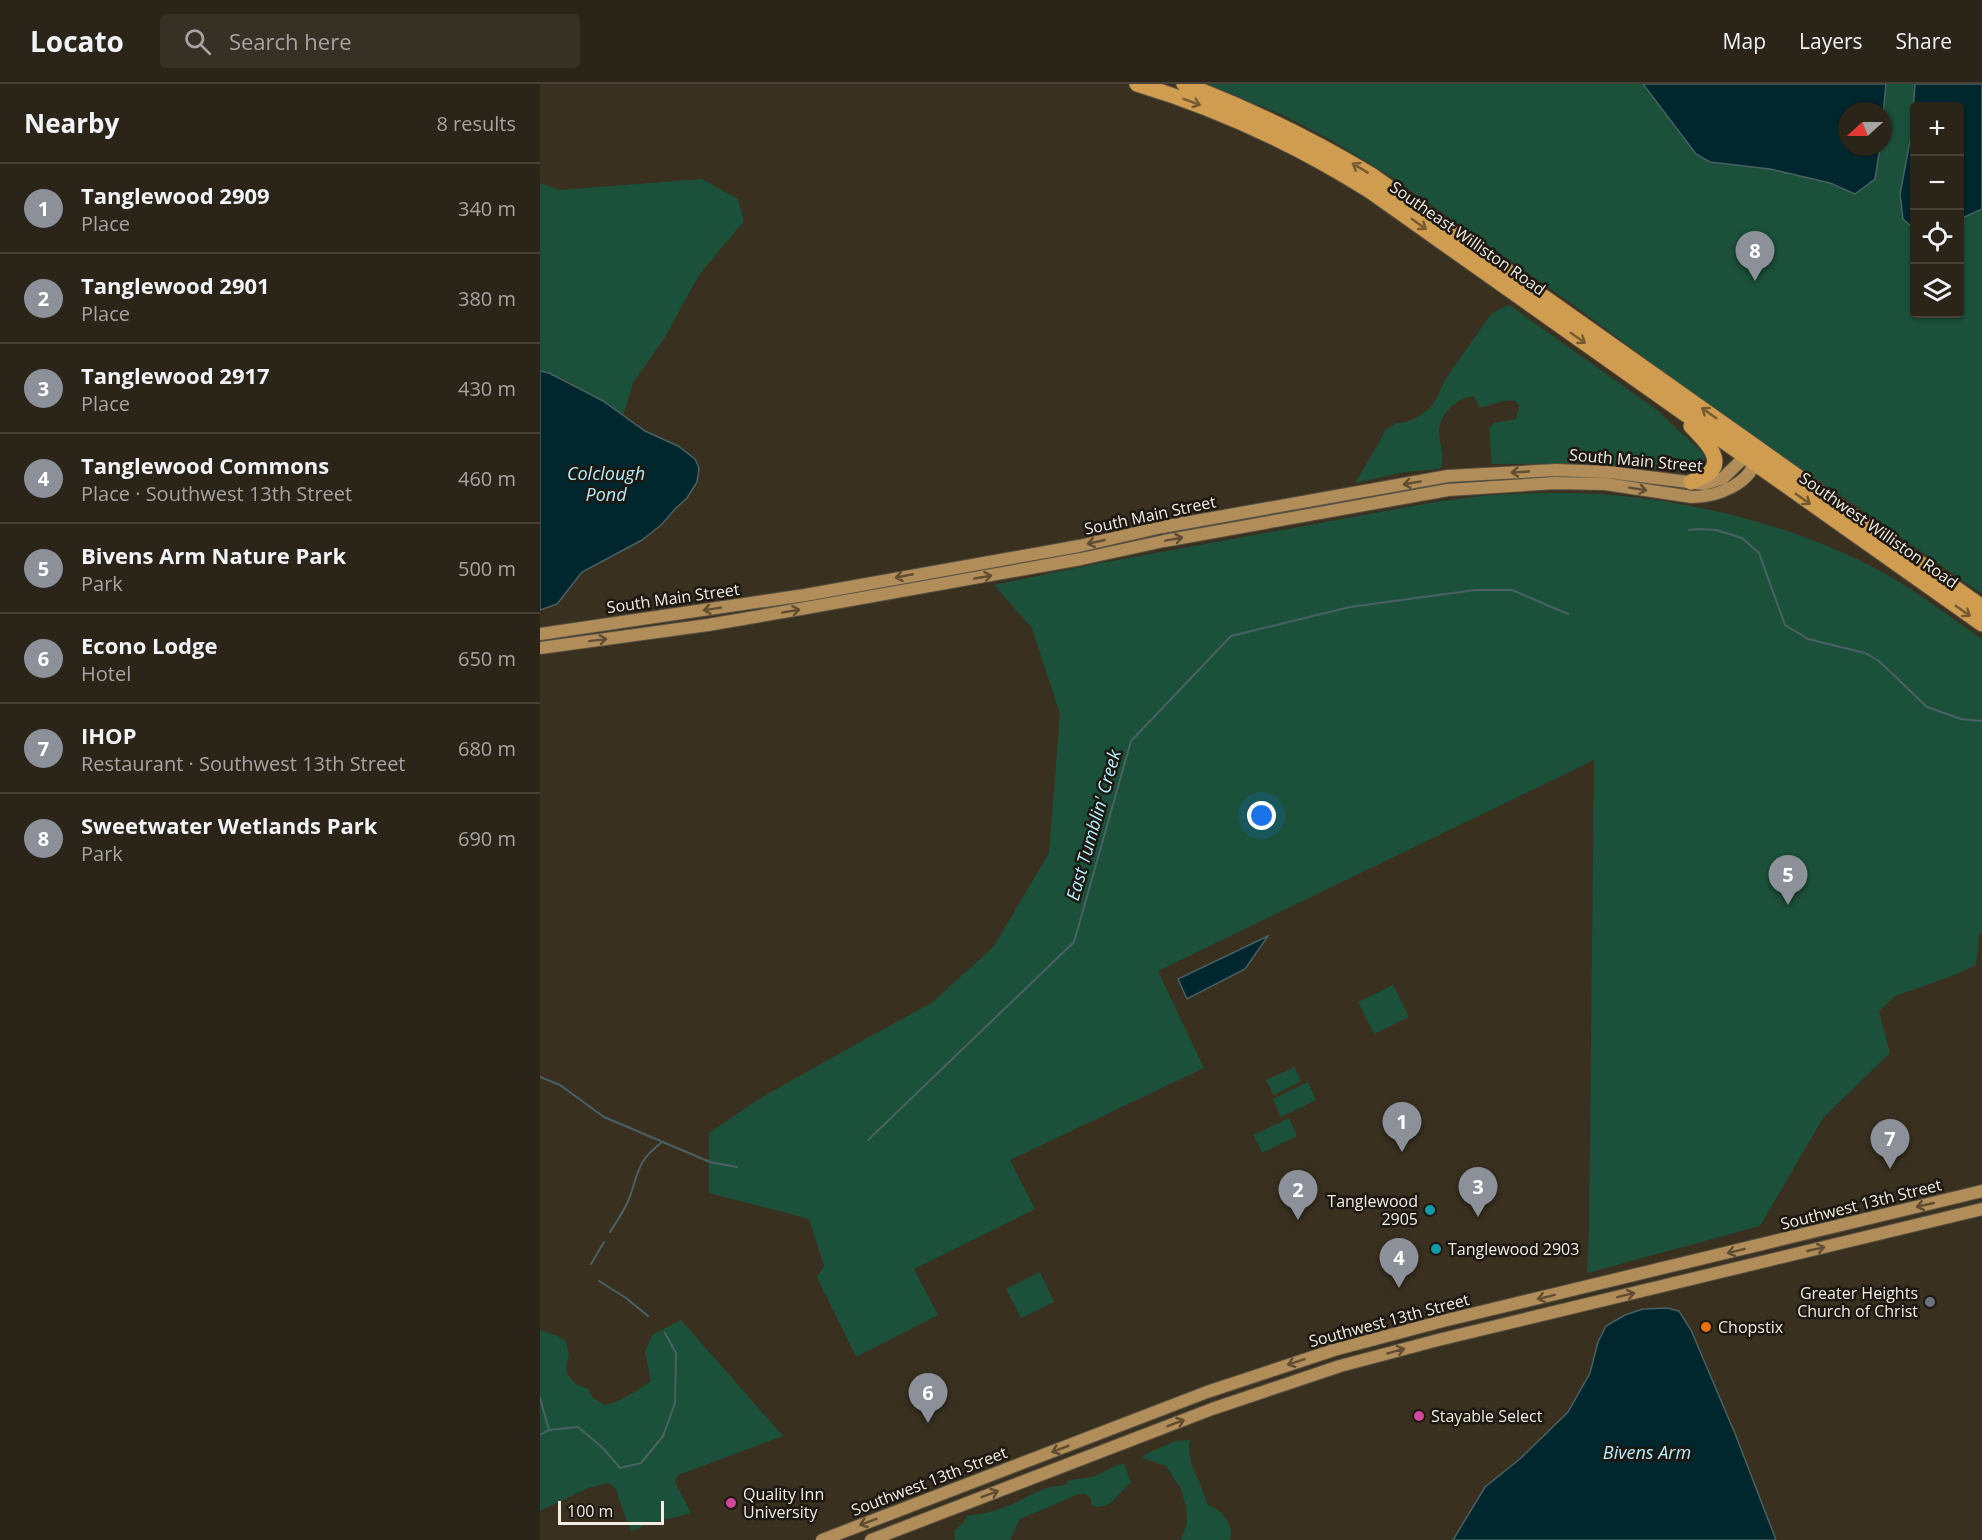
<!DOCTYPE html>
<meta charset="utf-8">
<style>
:root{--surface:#2b2418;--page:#373025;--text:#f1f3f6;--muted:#a6a4a2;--line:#474137;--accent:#8c9099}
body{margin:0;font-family:"Open Sans",sans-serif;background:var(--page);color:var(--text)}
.controls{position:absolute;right:18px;top:18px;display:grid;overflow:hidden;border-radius:6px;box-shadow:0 2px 4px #0004}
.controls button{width:54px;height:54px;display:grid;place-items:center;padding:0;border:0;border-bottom:2px solid var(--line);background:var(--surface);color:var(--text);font:30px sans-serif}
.compass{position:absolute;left:1298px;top:18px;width:54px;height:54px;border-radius:50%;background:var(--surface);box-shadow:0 2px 4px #0004;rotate:249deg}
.scale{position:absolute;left:18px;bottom:15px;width:106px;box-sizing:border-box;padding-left:6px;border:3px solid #f2ece2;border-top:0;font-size:16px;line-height:21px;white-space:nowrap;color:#f2ece2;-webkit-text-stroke:4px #1d1811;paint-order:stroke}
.you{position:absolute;left:722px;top:732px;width:21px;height:21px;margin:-15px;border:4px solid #fff;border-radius:50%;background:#1a73e8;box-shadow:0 0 0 9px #1a73e833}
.badge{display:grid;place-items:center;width:39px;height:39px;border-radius:50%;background:var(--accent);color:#fff;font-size:20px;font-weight:700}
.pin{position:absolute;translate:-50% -50px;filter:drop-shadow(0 2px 3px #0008)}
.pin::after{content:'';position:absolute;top:32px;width:21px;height:18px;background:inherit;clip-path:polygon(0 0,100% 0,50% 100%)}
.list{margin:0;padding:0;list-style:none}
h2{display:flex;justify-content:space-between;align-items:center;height:78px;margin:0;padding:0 24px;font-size:26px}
h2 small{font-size:20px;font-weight:400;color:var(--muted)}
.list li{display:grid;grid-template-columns:39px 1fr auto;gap:18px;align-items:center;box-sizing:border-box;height:90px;padding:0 24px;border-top:2px solid var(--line)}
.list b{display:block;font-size:22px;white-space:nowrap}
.list p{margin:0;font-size:20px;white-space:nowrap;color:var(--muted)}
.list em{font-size:20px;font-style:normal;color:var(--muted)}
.icon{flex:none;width:33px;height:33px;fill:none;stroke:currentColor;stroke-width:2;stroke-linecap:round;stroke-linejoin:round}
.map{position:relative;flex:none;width:1442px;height:1456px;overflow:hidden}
header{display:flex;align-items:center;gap:36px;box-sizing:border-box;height:84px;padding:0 30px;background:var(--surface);border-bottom:2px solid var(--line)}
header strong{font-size:28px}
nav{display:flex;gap:33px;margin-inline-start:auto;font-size:21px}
.search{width:420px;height:54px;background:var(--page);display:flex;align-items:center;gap:15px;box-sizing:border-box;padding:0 21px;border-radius:6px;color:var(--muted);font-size:22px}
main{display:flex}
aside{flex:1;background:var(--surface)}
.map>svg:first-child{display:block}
</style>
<header>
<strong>Locato</strong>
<div class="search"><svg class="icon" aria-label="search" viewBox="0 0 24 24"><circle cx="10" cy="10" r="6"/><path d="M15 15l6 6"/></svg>Search here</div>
<nav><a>Map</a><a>Layers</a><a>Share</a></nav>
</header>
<main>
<aside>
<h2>Nearby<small>8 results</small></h2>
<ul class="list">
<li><span class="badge">1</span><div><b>Tanglewood 2909</b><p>Place</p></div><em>340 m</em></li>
<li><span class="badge">2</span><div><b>Tanglewood 2901</b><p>Place</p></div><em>380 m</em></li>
<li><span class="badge">3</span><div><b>Tanglewood 2917</b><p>Place</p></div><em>430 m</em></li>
<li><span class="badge">4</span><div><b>Tanglewood Commons</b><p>Place · Southwest 13th Street</p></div><em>460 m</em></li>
<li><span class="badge">5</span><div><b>Bivens Arm Nature Park</b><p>Park</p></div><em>500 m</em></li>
<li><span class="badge">6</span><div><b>Econo Lodge</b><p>Hotel</p></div><em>650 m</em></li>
<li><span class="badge">7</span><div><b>IHOP</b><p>Restaurant · Southwest 13th Street</p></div><em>680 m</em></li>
<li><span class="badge">8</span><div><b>Sweetwater Wetlands Park</b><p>Park</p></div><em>690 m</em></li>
</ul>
</aside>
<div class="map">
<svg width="1442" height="1456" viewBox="0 0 1442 1456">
<rect width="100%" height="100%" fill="#393020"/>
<!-- green -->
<path fill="#1b513a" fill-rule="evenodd" d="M 668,0 L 1442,0 L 1442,510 L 1299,410 L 1219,359 L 1032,220 L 853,94 L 791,56 L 747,33 ZM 1374,22 L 1420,22 L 1420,230 L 1374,230 ZM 1307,27 L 1343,27 L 1343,63 L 1307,63 Z
M 162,95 L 198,115 L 204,137 L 159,191 L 125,253 L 93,299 L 83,332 C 61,316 27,293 0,287 L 0,99 L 20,106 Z
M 969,221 L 1117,326 L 1162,368 L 1165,373 L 1163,382 L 1156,387 L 1150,388 L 1046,379 L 952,380 L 949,344 L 954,339 L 976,335 L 979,323 L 977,318 C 964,313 952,323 939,323 L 934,312 C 917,314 900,329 899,347 C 899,359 906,373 900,385 L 865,388 L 815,399 L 840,357 L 845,346 L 857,339 L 867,338 L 881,331 L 891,323 L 898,312 L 906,294 L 952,229 Z
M 1001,409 C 1026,409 1050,409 1074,411 C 1167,420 1261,444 1344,489 C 1378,508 1410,533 1442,555 L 1442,849 L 1439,852 L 1436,881 L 1412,892 L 1355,912 L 1339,927 L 1350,969 L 1283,1034 L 1220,1142 L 1047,1189 L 1049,1148 L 1054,676 L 618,887 L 664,984 L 470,1076 L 495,1125 L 374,1185 L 398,1231 L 316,1273 L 277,1193 L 284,1182 L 269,1135 L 169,1109 L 169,1049 L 219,1015 L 311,963 L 393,918 L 454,862 L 509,769 L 520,630 L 492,544 L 454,501 L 550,481 L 895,418 L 950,411 Z
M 853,901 L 869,933 L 834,950 L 818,918 Z
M 754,983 L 761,997 L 734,1011 L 726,996 Z
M 768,998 L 776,1016 L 741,1033 L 733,1015 Z
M 749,1034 L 757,1052 L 722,1069 L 714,1051 Z
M 500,1188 L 514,1218 L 481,1234 L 466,1205 Z
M 141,1236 L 243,1352 L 138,1391 L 135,1398 L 151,1429 L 107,1440 L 92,1447 L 84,1430 L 76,1405 L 69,1399 L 48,1404 L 0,1427 L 0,1246 L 18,1252 L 26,1258 L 29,1270 L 26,1281 L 27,1290 L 36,1300 L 48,1305 L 53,1314 L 65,1321 C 82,1317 96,1307 111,1297 L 105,1268 L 112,1251 Z
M 650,1356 C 645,1378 662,1399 667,1420 C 671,1423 677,1424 680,1428 C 688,1434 693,1447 690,1456 L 641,1456 L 647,1439 L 646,1422 L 641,1405 L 626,1382 L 603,1374 L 604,1371 L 635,1357 Z
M 584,1380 L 591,1398 C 579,1408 569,1429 551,1421 L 551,1414 L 546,1410 L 539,1410 L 480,1435 L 470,1456 L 415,1456 L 414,1447 L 424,1438 L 427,1432 C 441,1430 455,1427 468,1422 C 492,1412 498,1403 526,1401 L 528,1397 C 538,1394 549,1395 557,1391 C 567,1387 573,1381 584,1380 Z"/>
<!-- water -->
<path fill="#00262e" stroke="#496164" stroke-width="1.5" d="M 1103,0 L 1346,0 L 1343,30 L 1343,27 L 1307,27 L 1307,63 L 1340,63 L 1335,95 L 1315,110 L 1290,99 L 1230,85 L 1170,78 L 1156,70 Z
M 1375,0 L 1442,0 L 1442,125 L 1420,135 L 1420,22 L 1374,22 L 1374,145 L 1363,135 L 1360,110 L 1371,52 Z
M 0,287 L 9,289 L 44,307 L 63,317 L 105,347 L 138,362 L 155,375 L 159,384 L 157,398 L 147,414 L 136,424 L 121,441 L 102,456 L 42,488 L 17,520 L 0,526 Z
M 728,852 L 705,885 L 647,915 L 638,895 Z
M 1127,1224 L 1139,1227 L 1151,1246 L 1196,1352 L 1236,1456 L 913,1456 L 945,1403 L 981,1374 L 1028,1328 L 1050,1289 L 1058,1258 L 1066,1242 L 1085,1231 L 1103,1225 Z"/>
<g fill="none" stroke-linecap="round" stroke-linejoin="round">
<!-- stream -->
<path stroke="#496164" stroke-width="2" d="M 1149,446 L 1158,445 L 1176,446 L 1202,454 L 1219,469 L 1245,541 L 1268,555 L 1325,569 L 1339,577 L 1387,623 L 1421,635 L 1442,637
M 0,993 L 20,1001 L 64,1033 L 170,1078 L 197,1083
M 328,1056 L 534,858 L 591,657 L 691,552 L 810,523 L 935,506 L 972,506 L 1028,530
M 70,1148 C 77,1137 84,1127 89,1115 C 99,1088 97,1077 121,1059
M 51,1180 L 64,1158
M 59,1197 L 86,1214 L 108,1232
M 0,1314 L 9,1346
M 0,1351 L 9,1346 L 38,1343 L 63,1364 L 80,1384 L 101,1379 L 123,1352 L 135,1319 L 136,1269 L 125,1249"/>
<defs>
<path id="major" d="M 0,550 L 265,511 L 539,462 L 622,443 L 908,392 L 1016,386 L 1068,388 L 1164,400 L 1183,394 L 1211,367
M 0,564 L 168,541 L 266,524 L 541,475 L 624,457 L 908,406 L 1015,399 L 1065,400 L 1152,413 C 1176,413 1213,400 1216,372
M 282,1456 L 667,1308 L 794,1266 L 903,1237 L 1442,1107
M 331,1456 L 672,1325 L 800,1282 L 898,1256 L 1442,1125"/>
<path id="highway" d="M 597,0 C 680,25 757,61 830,107 L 1442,540
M 644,0 C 710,25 772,55 833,92 L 1442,523
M 1151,398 C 1156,396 1164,393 1168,390 C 1187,375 1161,353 1151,342"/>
</defs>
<!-- major casing -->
<use href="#major" stroke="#574f41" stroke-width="14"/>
<!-- highway casing -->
<use href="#highway" stroke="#574f41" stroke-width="17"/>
<!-- major -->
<use href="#major" stroke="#b18e59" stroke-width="12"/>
<!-- highway -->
<use href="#highway" stroke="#cf9c50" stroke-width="15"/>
</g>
<!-- one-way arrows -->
<defs><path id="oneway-shaft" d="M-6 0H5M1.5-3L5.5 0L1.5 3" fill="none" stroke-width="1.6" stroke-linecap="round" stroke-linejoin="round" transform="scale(1.5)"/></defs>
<g stroke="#765a30">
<use href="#oneway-shaft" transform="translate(652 18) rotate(20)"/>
<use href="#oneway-shaft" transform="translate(820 84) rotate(-149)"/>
<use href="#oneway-shaft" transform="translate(879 140) rotate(36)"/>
<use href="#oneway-shaft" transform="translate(1038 254) rotate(35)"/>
<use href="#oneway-shaft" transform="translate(1169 329) rotate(-145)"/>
<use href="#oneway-shaft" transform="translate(1263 415) rotate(35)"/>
<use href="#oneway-shaft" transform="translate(1423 527) rotate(35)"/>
</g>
<g stroke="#604d31">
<use href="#oneway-shaft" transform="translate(980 388) rotate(177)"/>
<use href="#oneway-shaft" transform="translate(872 399) rotate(170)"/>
<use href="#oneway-shaft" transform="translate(1098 405) rotate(9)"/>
<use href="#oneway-shaft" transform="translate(634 455) rotate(-10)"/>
<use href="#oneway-shaft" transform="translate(556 458) rotate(167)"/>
<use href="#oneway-shaft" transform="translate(364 492) rotate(169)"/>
<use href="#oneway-shaft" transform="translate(443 493) rotate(-10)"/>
<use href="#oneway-shaft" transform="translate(172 525) rotate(171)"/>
<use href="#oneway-shaft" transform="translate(251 527) rotate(-10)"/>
<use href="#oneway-shaft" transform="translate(58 556) rotate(-7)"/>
<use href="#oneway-shaft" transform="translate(1385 1121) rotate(167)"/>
<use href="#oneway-shaft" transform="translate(1276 1165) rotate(-13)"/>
<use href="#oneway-shaft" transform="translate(1196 1167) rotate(166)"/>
<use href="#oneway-shaft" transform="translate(1086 1211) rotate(-14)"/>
<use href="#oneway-shaft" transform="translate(1006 1213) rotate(166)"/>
<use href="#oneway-shaft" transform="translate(856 1267) rotate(-15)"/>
<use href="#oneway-shaft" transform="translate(756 1278) rotate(162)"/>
<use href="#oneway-shaft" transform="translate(636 1339) rotate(-21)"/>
<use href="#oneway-shaft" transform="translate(520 1365) rotate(159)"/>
<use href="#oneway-shaft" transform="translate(450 1410) rotate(-21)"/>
<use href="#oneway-shaft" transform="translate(328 1438) rotate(159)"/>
</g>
<!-- markers -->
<g fill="#0f9aa8" stroke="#1d1811" stroke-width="2">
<circle cx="890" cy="1126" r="6"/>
<circle cx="896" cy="1165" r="6"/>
</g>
<circle fill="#6b7280" stroke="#1d1811" stroke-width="2" cx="1390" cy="1218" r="6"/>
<circle fill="#e8710a" stroke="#1d1811" stroke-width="2" cx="1166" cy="1243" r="6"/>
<g fill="#d1479c" stroke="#1d1811" stroke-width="2">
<circle cx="879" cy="1332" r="6"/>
<circle cx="191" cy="1419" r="6"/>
</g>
<g text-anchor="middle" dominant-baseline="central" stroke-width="5" stroke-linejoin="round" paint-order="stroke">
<!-- street labels -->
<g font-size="16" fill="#f2ece2" stroke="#1d1811">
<text transform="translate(928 154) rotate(35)">Southeast Williston Road</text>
<text transform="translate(1096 376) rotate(5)">South Main Street</text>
<text transform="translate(610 431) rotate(-12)">South Main Street</text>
<text transform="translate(1339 446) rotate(35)">Southwest Williston Road</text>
<text transform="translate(133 514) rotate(-8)">South Main Street</text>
<text transform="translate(1321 1120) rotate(-14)">Southwest 13th Street</text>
<text transform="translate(849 1236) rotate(-15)">Southwest 13th Street</text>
<text transform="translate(389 1397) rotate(-21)">Southwest 13th Street</text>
</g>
<!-- poi labels -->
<g font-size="16" fill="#f2ece2" stroke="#1d1811" text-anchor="start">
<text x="878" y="1117" text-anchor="end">Tanglewood<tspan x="878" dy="18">2905</tspan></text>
<text x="908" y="1165">Tanglewood 2903</text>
<text x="1378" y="1209" text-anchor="end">Greater Heights<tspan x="1378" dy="18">Church of Christ</tspan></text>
<text x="1178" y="1243">Chopstix</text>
<text x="891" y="1332">Stayable Select</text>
<text x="203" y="1410">Quality Inn<tspan x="203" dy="18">University</tspan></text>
</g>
<!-- water labels -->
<g font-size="18" font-style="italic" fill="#b3eefd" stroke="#1d1811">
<text x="66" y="389">Colclough<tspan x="66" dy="21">Pond</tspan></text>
<text transform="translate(553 741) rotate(-74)">East Tumblin' Creek</text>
<text x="1107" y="1368">Bivens Arm</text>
</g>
</g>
</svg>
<div class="controls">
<button>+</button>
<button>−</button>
<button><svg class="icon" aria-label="locate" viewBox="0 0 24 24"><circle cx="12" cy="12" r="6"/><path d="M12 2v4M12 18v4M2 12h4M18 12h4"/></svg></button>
<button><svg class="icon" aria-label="layers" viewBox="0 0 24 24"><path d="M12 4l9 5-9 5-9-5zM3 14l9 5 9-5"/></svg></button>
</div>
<svg class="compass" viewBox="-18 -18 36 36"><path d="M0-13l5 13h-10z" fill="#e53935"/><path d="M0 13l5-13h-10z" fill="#a6a4a2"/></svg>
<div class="scale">100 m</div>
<div class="you"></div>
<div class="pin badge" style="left:862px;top:1068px">1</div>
<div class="pin badge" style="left:758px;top:1136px">2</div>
<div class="pin badge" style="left:938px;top:1133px">3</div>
<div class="pin badge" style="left:859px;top:1204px">4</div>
<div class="pin badge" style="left:1248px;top:821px">5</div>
<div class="pin badge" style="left:388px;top:1339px">6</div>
<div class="pin badge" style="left:1350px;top:1085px">7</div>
<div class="pin badge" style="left:1215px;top:197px">8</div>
</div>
</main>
